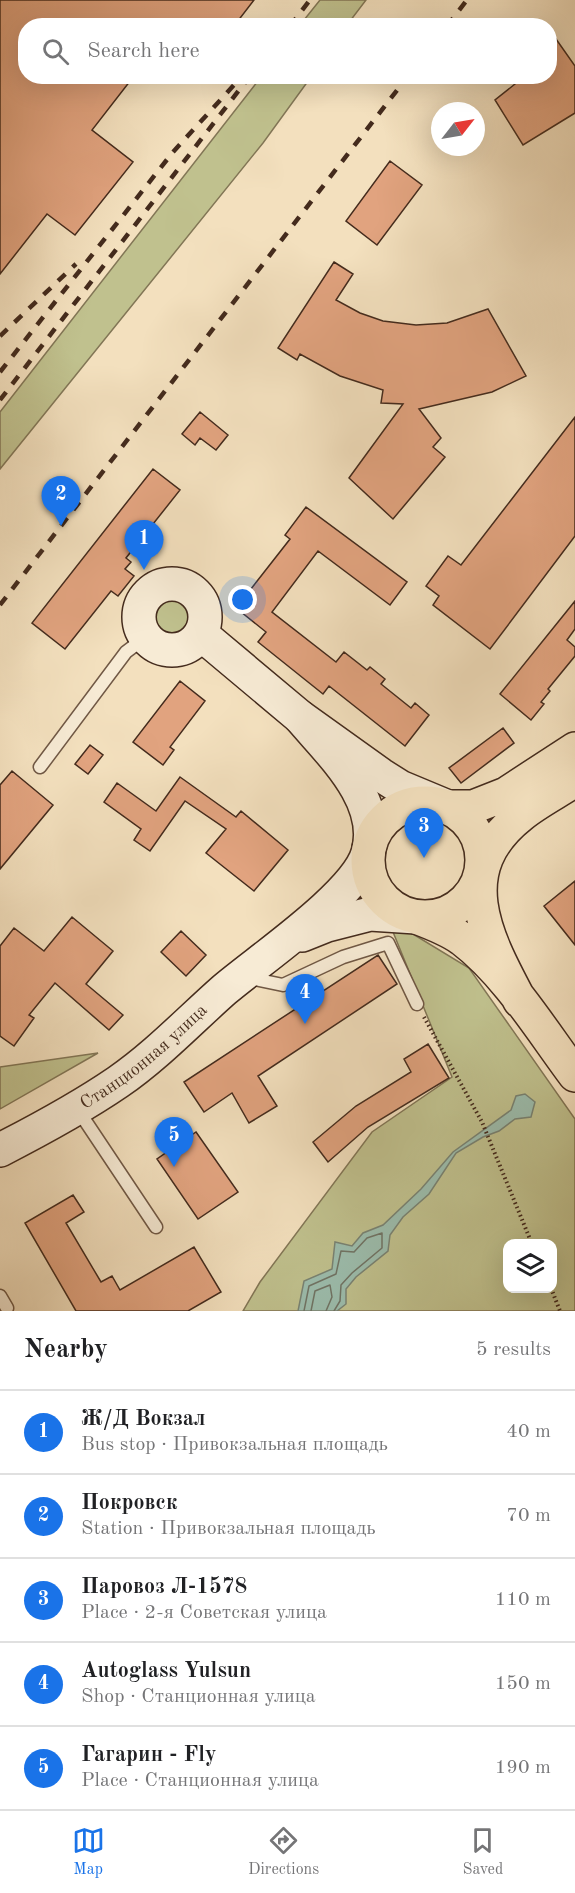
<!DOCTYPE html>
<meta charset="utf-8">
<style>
:root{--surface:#fff;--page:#f2f2f2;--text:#202124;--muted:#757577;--line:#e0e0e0;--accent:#1a73e8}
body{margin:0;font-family:"Old Standard TT",serif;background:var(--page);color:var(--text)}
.controls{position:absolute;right:18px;bottom:18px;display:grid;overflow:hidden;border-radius:12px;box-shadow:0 6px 24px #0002}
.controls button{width:54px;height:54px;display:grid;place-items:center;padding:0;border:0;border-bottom:2px solid var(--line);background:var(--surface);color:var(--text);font:30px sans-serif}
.compass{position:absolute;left:431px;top:102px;width:54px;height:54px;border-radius:50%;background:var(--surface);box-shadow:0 6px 24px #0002;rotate:59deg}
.you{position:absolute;left:243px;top:600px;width:21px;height:21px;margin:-15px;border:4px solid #fff;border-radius:50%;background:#1a73e8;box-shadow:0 0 0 9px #1a73e833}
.badge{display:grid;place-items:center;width:39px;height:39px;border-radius:50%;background:var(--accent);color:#fff;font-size:20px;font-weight:700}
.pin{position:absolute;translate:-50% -50px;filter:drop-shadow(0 2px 3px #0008)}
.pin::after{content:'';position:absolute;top:32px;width:21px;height:18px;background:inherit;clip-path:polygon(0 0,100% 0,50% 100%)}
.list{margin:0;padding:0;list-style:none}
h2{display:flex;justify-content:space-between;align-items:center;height:78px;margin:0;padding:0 24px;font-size:26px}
h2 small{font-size:20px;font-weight:400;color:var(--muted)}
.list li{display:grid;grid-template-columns:39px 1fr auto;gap:18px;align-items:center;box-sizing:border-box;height:84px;padding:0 24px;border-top:2px solid var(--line)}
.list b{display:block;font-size:22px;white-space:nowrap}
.list p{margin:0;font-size:20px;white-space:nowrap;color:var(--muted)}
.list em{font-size:20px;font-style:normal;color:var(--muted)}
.icon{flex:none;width:33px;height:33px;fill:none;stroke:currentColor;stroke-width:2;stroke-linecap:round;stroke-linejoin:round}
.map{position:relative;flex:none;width:575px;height:1311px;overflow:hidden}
.search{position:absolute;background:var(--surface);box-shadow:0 6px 24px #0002;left:18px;right:18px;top:18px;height:66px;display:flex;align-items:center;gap:15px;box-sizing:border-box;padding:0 21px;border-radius:24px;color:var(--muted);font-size:22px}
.sheet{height:498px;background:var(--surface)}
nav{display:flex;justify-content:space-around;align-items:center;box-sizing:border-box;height:84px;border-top:2px solid var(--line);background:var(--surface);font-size:16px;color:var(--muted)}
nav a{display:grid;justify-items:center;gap:3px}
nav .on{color:var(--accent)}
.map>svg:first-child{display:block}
</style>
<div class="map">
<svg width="575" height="1311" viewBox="0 0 575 1311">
<rect width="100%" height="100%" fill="#f3e0be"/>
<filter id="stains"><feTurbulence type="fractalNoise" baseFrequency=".00333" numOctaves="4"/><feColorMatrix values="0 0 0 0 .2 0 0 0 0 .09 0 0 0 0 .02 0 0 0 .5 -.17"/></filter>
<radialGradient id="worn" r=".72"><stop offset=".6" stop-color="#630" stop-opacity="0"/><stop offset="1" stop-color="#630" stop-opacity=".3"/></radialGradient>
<!-- green -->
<path fill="#c0c18e" stroke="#827656" stroke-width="1.5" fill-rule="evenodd" d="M 320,0 L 366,0 L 347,25 L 300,25 Z
M 261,77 L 311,77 L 263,143 L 0,469 L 0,412 Z
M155 617a17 17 0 1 1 34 0a17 17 0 1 1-34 0Z
M 391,927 L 408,931 L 469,968 L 575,1119 L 575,1311 L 243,1311 L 260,1282 L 372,1132 L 452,1077 ZM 508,1244 L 552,1244 L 552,1288 L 508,1288 Z
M 98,1053 L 0,1109 L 0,1067 Z"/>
<!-- water -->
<path fill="#9cbdad" stroke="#798373" stroke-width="1.5" d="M 525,1094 L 535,1102 L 531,1117 L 515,1119 L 499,1131 L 483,1137 L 456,1153 L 429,1194 L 403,1217 L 390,1235 L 388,1251 L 356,1277 L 346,1289 L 346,1304 L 337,1311 L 298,1311 L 304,1281 L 332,1269 L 335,1242 L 352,1246 L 363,1233 L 383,1225 L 421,1189 L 453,1152 L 511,1110 L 516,1096 Z"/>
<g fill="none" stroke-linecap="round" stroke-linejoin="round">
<!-- shore -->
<path stroke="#707465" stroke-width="1.5" d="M 304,1311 L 309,1286 L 336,1274 L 341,1251 L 354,1252 L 367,1238 L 382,1233 L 382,1248 L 352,1273 L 341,1285 L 340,1301 L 334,1311
M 311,1311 L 315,1291 L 330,1285 L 332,1297 L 326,1311"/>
</g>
<!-- building -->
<path fill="#e1a37f" stroke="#442b1d" stroke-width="1.5" d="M 0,0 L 254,0 L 234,26 L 26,26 L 26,76 L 134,76 L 92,130 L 133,162 L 75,235 L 47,214 L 0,274 Z
M 549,29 L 575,66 L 575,113 L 523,145 L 495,100 L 525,76 L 549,76 Z
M 390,161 L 422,185 L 377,245 L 346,221 Z
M 334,262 L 353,274 L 336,300 L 360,313 L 383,321 L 416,325 L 447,323 L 488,309 L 526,376 L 492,392 L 419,409 L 441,438 L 433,447 L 445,457 L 393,519 L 349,478 L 403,404 L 381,403 L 383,390 L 340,376 L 300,354 L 297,360 L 278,348 Z
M 200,412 L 228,435 L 216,450 L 200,438 L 195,445 L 182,434 Z
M 575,417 L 575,536 L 490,649 L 433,605 L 439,596 L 426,586 L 448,556 L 461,565 Z
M 153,469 L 180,490 L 126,558 L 131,562 L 125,569 L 134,576 L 118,596 L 111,591 L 65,649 L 32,623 Z
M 306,507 L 407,582 L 390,605 L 318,551 L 272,612 L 336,662 L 344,652 L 367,670 L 370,667 L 385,679 L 381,684 L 411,708 L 415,703 L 429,715 L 405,746 L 329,686 L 323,694 L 258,642 L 266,632 L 236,608 L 290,539 L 285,535 Z
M 575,601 L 575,629 L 567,640 L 575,647 L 575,656 L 548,689 L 550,691 L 541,702 L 544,704 L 531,720 L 500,694 Z
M 180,681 L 205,701 L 170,747 L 174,750 L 163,765 L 133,742 Z
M 503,728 L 514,743 L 461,783 L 449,768 Z
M 90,745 L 103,755 L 88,774 L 75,764 Z
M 12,771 L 53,805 L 0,869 L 0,785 Z
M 180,777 L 236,817 L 241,811 L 288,850 L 254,891 L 206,853 L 226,829 L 185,801 L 150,851 L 134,840 L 141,829 L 104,802 L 117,783 L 156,811 Z
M 575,881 L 575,945 L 544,906 Z
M 72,917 L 113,951 L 86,984 L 123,1015 L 109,1030 L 55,983 L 29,1015 L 34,1018 L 14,1046 L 0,1036 L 0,946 L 14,928 L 44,951 Z
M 181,931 L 206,955 L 186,976 L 161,952 Z
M 378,955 L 397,984 L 258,1076 L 277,1106 L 249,1123 L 232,1093 L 204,1112 L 184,1082 Z
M 428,1044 L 449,1078 L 368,1127 L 328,1162 L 313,1142 L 356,1106 L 411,1072 L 404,1059 Z
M 196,1132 L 238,1192 L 198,1219 L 157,1159 Z
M 73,1195 L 84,1212 L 66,1223 L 101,1282 L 112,1276 L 120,1290 L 194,1247 L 221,1292 L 188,1311 L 76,1311 L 25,1223 Z"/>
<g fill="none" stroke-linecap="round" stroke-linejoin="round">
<defs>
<path id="lane" d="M 40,767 L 126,652 L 146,637
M 251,972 L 259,980 L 283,985 L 343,957 L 388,943 L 417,1004
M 78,1110 L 156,1227
M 0,1296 L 7,1308"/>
<g id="secondary">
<circle cx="172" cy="617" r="33"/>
<path d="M 201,634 L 300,717 L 381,775 L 400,787 L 448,807"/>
<path d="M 302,935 L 327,925 L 370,914 L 416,917"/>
<path id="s1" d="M 0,1150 C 41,1129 80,1108 118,1082 C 156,1056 190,1020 224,990 C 259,960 356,895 368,853 C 383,800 330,753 300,717"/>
</g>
<path id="primary" d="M368 860a57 57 0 1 1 114 0a57 57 0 1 1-114 0Z
M 448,807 L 473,807 L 506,794 L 575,749
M 416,917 C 432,923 448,929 462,939 C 507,973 542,1031 575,1075
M 520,1001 C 486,937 450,871 521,815 C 537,802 557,792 575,780"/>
</defs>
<!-- lane casing -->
<use href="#lane" stroke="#705845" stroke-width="15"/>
<!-- secondary casing -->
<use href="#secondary" stroke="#442b1d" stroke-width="36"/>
<!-- primary casing -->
<use href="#primary" stroke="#442b1d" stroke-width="36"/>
<!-- path -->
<path stroke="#442b1d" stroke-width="4" stroke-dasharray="1.5 3" stroke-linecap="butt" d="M 424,1017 L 482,1122 L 532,1244
M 551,1288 L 560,1311"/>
<!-- lane -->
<use href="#lane" stroke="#f7ebd5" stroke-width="12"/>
<!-- secondary -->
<use href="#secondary" stroke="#f7ebd5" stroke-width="33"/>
<!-- primary -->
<use href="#primary" stroke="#f3e0be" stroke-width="33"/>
<!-- rail -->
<path stroke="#442b1d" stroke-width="4.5" stroke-dasharray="10 10" stroke-linecap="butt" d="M 290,26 L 310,0
M 447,26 L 467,0
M 0,336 L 76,264
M 0,372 L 173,152 L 234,85
M 0,400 L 250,76
M 0,605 L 408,76"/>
</g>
<g text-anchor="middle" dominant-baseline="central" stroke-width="5" stroke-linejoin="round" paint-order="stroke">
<!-- street labels -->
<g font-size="18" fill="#442b1d" stroke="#f7ebd5">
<text stroke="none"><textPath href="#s1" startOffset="172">Станционная улица</textPath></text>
</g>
</g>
<rect width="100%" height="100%" filter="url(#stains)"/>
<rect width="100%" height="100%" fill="url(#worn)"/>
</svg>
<div class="controls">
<button><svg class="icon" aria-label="layers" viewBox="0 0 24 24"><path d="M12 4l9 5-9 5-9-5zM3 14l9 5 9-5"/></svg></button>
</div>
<svg class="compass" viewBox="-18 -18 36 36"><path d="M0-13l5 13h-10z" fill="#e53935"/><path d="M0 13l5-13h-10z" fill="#757577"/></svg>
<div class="you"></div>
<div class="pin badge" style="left:144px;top:570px">1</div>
<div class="pin badge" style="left:61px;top:526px">2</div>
<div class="pin badge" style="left:424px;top:858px">3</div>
<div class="pin badge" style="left:305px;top:1024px">4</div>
<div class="pin badge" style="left:174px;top:1167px">5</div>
<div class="search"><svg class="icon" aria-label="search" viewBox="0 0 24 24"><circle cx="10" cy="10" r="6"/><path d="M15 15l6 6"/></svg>Search here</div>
</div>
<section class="sheet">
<h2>Nearby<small>5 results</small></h2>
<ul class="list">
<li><span class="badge">1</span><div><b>Ж/Д Вокзал</b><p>Bus stop · Привокзальная площадь</p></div><em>40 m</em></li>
<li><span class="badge">2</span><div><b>Покровск</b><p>Station · Привокзальная площадь</p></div><em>70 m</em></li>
<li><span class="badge">3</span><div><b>Паровоз Л-1578</b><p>Place · 2-я Советская улица</p></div><em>110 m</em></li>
<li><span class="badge">4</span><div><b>Autoglass Yulsun</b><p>Shop · Станционная улица</p></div><em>150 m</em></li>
<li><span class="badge">5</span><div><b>Гагарин - Fly</b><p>Place · Станционная улица</p></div><em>190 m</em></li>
</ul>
</section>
<nav>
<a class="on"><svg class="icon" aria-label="map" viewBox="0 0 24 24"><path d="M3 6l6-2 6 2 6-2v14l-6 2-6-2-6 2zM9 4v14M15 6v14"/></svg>Map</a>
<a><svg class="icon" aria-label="directions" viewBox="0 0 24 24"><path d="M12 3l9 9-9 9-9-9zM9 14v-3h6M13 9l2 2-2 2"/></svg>Directions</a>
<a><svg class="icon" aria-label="saved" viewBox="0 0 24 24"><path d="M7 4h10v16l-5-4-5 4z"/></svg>Saved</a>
</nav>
